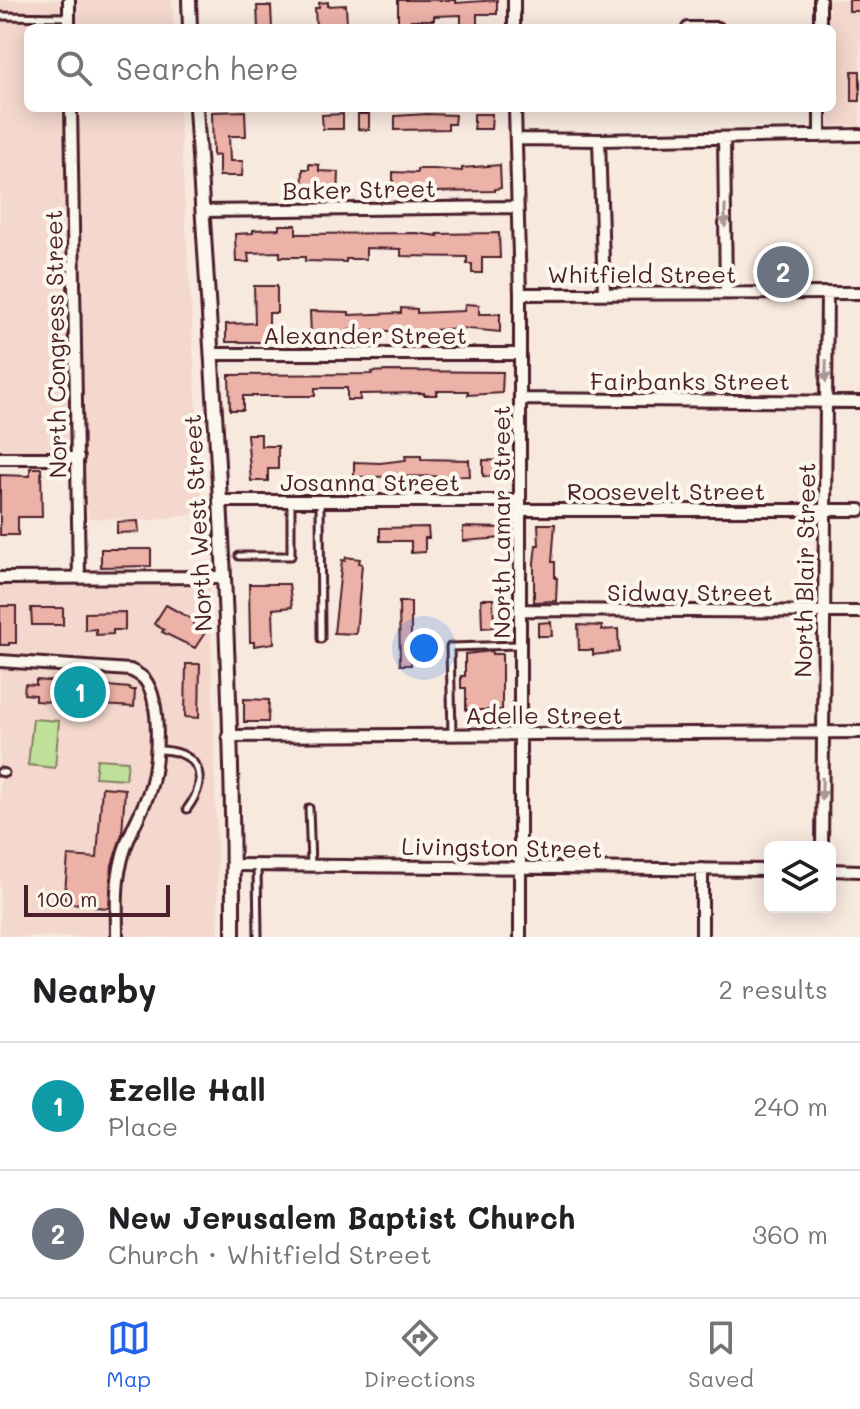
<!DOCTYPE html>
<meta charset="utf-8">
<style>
:root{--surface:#fff;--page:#f2f2f2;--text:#202124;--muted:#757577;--line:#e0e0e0;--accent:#2563eb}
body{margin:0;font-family:Mali,sans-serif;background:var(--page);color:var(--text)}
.controls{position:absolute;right:24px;bottom:24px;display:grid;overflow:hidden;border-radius:12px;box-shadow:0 4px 20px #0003}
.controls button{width:72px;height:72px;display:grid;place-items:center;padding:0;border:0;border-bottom:2px solid var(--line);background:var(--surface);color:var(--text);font:40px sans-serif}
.scale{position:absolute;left:24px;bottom:20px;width:146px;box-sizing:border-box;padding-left:8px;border:4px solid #4a1f2b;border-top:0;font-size:22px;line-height:28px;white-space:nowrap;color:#4a1f2b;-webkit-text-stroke:6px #fbf7ec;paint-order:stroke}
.you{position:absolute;left:424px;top:648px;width:28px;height:28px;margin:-20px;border:6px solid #fff;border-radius:50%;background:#1a73e8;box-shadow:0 0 0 12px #1a73e833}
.badge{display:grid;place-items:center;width:52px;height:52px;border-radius:50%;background:var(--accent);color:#fff;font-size:26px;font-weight:700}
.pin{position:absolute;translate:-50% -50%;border:4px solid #fff;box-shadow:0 2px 8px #0006}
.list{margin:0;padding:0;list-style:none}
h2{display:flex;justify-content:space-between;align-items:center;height:104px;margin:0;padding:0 32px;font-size:34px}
h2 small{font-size:26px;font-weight:400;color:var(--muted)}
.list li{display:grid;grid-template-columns:52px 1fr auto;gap:24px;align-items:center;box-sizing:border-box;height:128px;padding:0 32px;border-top:2px solid var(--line)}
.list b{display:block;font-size:30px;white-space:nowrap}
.list p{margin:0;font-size:26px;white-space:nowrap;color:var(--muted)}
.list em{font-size:26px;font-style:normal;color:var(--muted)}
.icon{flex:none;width:44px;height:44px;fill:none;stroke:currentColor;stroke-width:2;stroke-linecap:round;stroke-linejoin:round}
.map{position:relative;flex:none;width:860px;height:937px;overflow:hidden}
.search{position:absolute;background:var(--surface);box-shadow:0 4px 20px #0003;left:24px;right:24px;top:24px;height:88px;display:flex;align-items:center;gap:20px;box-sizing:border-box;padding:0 28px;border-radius:12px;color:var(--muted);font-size:30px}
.sheet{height:360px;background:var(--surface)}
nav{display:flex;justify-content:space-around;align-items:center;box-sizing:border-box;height:112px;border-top:2px solid var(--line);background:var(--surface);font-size:22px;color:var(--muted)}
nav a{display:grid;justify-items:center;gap:4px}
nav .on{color:var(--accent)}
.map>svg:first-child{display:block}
</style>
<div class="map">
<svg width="860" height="937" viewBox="0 0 860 937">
<rect width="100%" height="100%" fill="#f8e9de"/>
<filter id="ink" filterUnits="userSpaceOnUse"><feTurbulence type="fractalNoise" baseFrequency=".0125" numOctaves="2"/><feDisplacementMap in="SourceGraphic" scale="16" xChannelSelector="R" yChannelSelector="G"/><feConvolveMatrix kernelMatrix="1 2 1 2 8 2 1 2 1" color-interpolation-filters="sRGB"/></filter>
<g filter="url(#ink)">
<!-- built -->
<path fill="#f4d8ce" d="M 0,0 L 172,0 L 174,28 L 28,28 L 28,108 L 179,108 L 203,513 L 155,520 L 88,518 L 84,450 L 0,452 Z
M 829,0 L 860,0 L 860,126 L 829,126 L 829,108 L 832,108 L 832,28 L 829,28 Z
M 0,584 L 210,585 L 219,937 L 0,937 Z"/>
<!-- green -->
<path fill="#bfe099" stroke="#848062" stroke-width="2" d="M 33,719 L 59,721 L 55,768 L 28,765 Z
M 97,759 L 128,761 L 126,779 L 95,777 Z"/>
<!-- building -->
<path fill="#ecb1a7" stroke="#4a1f2b" stroke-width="2" d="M 398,0 L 456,0 L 456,3 L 497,0 L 497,14 L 477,14 L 477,28 L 461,28 L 461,15 L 434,16 L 434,20 L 411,20 L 411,24 L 398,24 Z
M 849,0 L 860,0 L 860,11 L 849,11 Z
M 328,2 L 328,6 L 346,5 L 347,26 L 316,28 L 315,8 L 319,8 L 319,3 Z
M 257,6 L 271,6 L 272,28 L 258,28 Z
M 852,71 L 860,71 L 860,101 L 852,101 Z
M 245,111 L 246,136 L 229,136 L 230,161 L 243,161 L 242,176 L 219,176 L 219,155 L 213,156 L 212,112 Z
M 343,114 L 343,129 L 323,129 L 322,115 Z
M 358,114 L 369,114 L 369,130 L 358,129 Z
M 427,114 L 455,115 L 454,124 L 448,124 L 448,129 L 395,130 L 395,116 Z
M 474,114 L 492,114 L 491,129 L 474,129 Z
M 309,164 L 319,165 L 319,171 L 339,172 L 338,196 L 302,196 L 303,169 L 309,169 Z
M 500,165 L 501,188 L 495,189 L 495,191 L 433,192 L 433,194 L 418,195 L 418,191 L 393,191 L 393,172 L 417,173 L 417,169 L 433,169 L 462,171 L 462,168 Z
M 279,225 L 296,225 L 296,234 L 416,233 L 438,236 L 437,234 L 499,233 L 500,258 L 482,258 L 482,273 L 472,273 L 472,264 L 467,264 L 467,257 L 401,256 L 401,249 L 366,248 L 366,259 L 346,259 L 346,262 L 305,261 L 305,257 L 280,257 L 280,252 L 248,253 L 249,262 L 236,262 L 235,234 L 253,233 L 253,230 L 279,229 Z
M 254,286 L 277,286 L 277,313 L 269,313 L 269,342 L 226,342 L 226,324 L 255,323 Z
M 465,304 L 479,305 L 479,314 L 500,314 L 500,332 L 459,328 L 436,330 L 436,334 L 401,334 L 401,332 L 375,330 L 349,330 L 349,335 L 311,335 L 310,311 L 349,312 L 349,315 L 401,313 L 401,308 L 417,309 L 417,313 L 464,311 Z
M 387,371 L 503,372 L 502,393 L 468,395 L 468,391 L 437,391 L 437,395 L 424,395 L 424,393 L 360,394 L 360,400 L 347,400 L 347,388 L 315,388 L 315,396 L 243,396 L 243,410 L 230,410 L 229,375 L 372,374 L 372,372 Z
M 247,434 L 261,434 L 261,446 L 278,446 L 278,469 L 268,469 L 268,481 L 251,481 Z
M 405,456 L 421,456 L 421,459 L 469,460 L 470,476 L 354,477 L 354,462 L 380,463 L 406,460 Z
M 483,460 L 504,461 L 503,477 L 483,476 Z
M 30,468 L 41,468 L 42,517 L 18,517 L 18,535 L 0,535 L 0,475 L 30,476 Z
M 138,521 L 139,532 L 117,533 L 117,522 Z
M 538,524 L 555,524 L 552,562 L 555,562 L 555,578 L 557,578 L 556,601 L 534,602 L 534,562 L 536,545 L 539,545 Z
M 428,527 L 429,538 L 425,538 L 425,552 L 411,553 L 411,541 L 380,541 L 380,528 Z
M 463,527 L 503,528 L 503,538 L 463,541 Z
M 101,549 L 151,549 L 151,566 L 101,567 Z
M 346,557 L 360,559 L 359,563 L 362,564 L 356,634 L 334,633 L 342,560 L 345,561 Z
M 249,584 L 289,584 L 292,607 L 273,609 L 274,643 L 254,646 L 254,642 L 250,642 Z
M 481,599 L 493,599 L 494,627 L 482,628 Z
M 399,602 L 411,602 L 411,665 L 400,665 Z
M 166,605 L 195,621 L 193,624 L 206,631 L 195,648 L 162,632 L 164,630 L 154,624 Z
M 0,606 L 16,606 L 16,643 L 9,643 L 9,645 L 0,645 Z
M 31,608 L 63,608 L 63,625 L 32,625 Z
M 125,612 L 125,630 L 113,630 L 113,634 L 96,635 L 96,629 L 85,630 L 85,613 Z
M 551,622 L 552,636 L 538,636 L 538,623 Z
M 578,625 L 602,626 L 602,630 L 618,629 L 619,652 L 593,655 L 593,650 L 579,650 Z
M 492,651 L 492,654 L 502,654 L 502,710 L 466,710 L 466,688 L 461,688 L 461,676 L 465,676 L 465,654 Z
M 186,664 L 200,664 L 199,718 L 185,717 Z
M 36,680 L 130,688 L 130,690 L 135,690 L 134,707 L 35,701 L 35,695 L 24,694 L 25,684 L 36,685 Z
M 244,699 L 269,700 L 268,722 L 244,722 Z
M 102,787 L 125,789 L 122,834 L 112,865 L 109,908 L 95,907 L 95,903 L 64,904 L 68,856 L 97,858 Z"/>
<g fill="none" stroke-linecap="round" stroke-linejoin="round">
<defs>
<path id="service" d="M 0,16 L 68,17
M 320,502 L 321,639
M 239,556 L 291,556 L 291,502
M 452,734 L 450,647 L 519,645
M 156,750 C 197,749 212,776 187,809
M 0,772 L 5,773
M 309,808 L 311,865
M 257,866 L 258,937"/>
<path id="minor" d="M 69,0 L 69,28
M 514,0 L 514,28
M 688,28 L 718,28
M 820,28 L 820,0
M 71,108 L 79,578
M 515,108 L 520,294 L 520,937
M 820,108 L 820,136
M 724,138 L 726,293
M 516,139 L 599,140 L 860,135
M 599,140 L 604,293
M 202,211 L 516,207
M 520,294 L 860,293
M 211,354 L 520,354
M 520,399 L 860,402
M 0,458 L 78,458
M 220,501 L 520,501
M 520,510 L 860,510
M 0,578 L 223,577
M 520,610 L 860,612
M 0,661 L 130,670 C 136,673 141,675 145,680 C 162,702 158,763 150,789 C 142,814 126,836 121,863 C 115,887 117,913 117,937
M 228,736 L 860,732
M 822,847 L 827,293
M 233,865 L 770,870
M 830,870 L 860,871
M 702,937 L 702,869"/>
<path id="tertiary" d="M 189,0 L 190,28
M 196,108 C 213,384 234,661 233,937"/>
</defs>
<!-- service casing -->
<use href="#service" stroke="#4a1f2b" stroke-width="11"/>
<!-- minor casing -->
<use href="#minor" stroke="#4a1f2b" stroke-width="16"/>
<!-- tertiary casing -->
<use href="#tertiary" stroke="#4a1f2b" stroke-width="18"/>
<!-- service -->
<use href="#service" stroke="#fbf7ec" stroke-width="5"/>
<!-- minor -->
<use href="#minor" stroke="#fbf7ec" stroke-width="10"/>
<!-- tertiary -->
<use href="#tertiary" stroke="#fbf7ec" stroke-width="12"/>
</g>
<!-- one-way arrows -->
<defs><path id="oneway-solid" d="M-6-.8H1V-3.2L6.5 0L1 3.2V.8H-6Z" transform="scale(2)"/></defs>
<g fill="#ab9695">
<use href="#oneway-solid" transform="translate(725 216) rotate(90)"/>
<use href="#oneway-solid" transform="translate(826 371) rotate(91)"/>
<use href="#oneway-solid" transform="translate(822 789) rotate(91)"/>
</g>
</g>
<g text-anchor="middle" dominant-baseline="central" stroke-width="8" stroke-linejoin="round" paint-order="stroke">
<!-- street labels -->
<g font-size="24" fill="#4a1f2b" stroke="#fbf7ec">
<text transform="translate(359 189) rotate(-1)">Baker Street</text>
<text x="642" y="273">Whitfield Street</text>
<text x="365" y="334">Alexander Street</text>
<text transform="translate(55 344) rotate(-91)">North Congress Street</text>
<text x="690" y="380">Fairbanks Street</text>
<text x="370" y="481">Josanna Street</text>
<text x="666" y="490">Roosevelt Street</text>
<text transform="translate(500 522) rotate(-90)">North Lamar Street</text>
<text transform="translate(197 523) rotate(-93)">North West Street</text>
<text transform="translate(804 570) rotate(-89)">North Blair Street</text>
<text x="690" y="591">Sidway Street</text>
<text x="544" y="714">Adelle Street</text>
<text transform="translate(502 847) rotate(1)">Livingston Street</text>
</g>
</g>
</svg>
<div class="controls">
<button><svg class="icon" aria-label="layers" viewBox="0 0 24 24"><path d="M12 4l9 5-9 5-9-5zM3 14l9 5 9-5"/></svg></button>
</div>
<div class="scale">100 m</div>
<div class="you"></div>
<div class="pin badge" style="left:80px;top:692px;background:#0f9aa8">1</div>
<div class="pin badge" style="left:783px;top:272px;background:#6b7280">2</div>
<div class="search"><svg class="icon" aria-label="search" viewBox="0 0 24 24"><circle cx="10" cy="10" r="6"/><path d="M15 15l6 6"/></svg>Search here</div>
</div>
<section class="sheet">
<h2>Nearby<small>2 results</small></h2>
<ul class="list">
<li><span class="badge" style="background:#0f9aa8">1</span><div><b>Ezelle Hall</b><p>Place</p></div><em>240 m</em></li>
<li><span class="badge" style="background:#6b7280">2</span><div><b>New Jerusalem Baptist Church</b><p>Church · Whitfield Street</p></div><em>360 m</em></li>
</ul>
</section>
<nav>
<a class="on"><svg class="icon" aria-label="map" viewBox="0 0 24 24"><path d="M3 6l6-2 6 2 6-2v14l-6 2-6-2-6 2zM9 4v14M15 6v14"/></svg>Map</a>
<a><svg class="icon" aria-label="directions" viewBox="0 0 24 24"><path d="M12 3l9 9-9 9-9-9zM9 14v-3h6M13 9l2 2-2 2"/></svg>Directions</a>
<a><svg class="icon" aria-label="saved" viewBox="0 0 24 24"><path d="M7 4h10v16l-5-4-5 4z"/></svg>Saved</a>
</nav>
